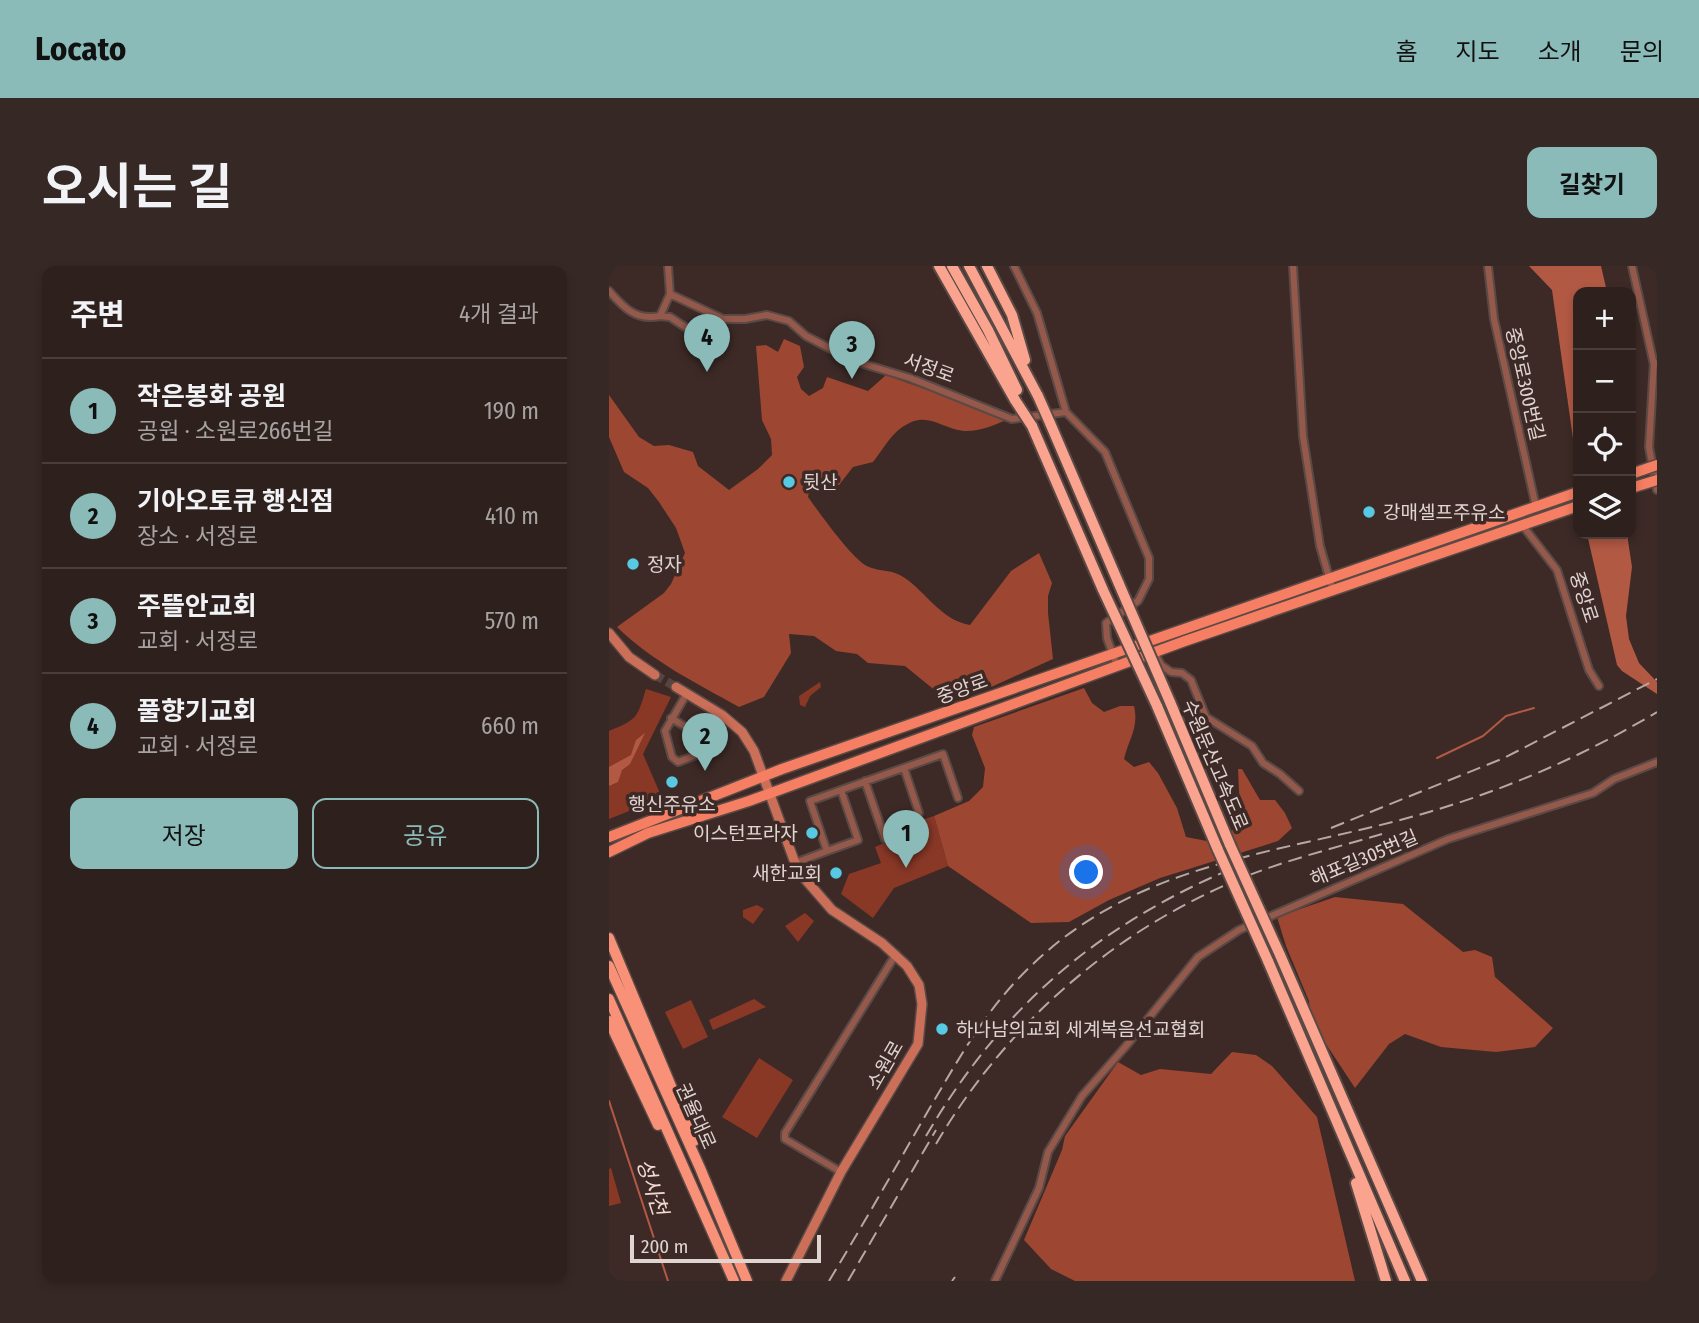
<!DOCTYPE html>
<html lang="ko">
<meta charset="utf-8">
<style>
:root{--surface:#2e201c;--page:#362825;--text:#f1f3f6;--muted:#a7a3a3;--line:#493e3b;--accent:#8bbbb9}
body{margin:0;font-family:"Fira Sans Condensed","Noto Sans KR",sans-serif;background:var(--page);color:var(--text)}
.controls{position:absolute;right:21px;top:21px;display:grid;overflow:hidden;border-radius:14px;box-shadow:0 4px 10px #0003}
.controls button{width:63px;height:63px;display:grid;place-items:center;padding:0;border:0;border-bottom:2px solid var(--line);background:var(--surface);color:var(--text);font:35px sans-serif}
.scale{position:absolute;left:21px;bottom:18px;width:191px;box-sizing:border-box;padding-left:7px;border:4px solid #e0d4d1;border-top:0;font-size:19px;line-height:24px;white-space:nowrap;color:#e0d4d1;-webkit-text-stroke:5px #3d2a26;paint-order:stroke}
.you{position:absolute;left:478px;top:607px;width:24px;height:24px;margin:-18px;border:5px solid #fff;border-radius:50%;background:#1a73e8;box-shadow:0 0 0 10px #1a73e833}
.badge{display:grid;place-items:center;width:46px;height:46px;border-radius:50%;background:var(--accent);color:#111;font-size:23px;font-weight:700}
.pin{position:absolute;translate:-50% -58px;filter:drop-shadow(0 2px 4px #0008)}
.pin::after{content:'';position:absolute;top:37px;width:24px;height:21px;background:inherit;clip-path:polygon(0 0,100% 0,50% 100%)}
.list{margin:0;padding:0;list-style:none}
h2{display:flex;justify-content:space-between;align-items:center;height:91px;margin:0;padding:0 28px;font-size:30px}
h2 small{font-size:23px;font-weight:400;color:var(--muted)}
.list li{display:grid;grid-template-columns:46px 1fr auto;gap:21px;align-items:center;box-sizing:border-box;height:105px;padding:0 28px;border-top:2px solid var(--line)}
.list b{display:block;font-size:26px;white-space:nowrap}
.list p{margin:0;font-size:23px;white-space:nowrap;color:var(--muted)}
.list em{font-size:23px;font-style:normal;color:var(--muted)}
.actions{display:flex;gap:14px;padding:21px 28px}
.actions a{flex:1;padding:16px 0;border:2px solid var(--accent);border-radius:14px;text-align:center;font-size:24px;color:var(--accent)}
.actions .main{background:var(--accent);color:#111}
.icon{flex:none;width:38px;height:38px;fill:none;stroke:currentColor;stroke-width:2;stroke-linecap:round;stroke-linejoin:round}
.map{position:relative;flex:none;width:1048px;height:1015px;overflow:hidden;border-radius:14px}
header{display:flex;align-items:center;gap:42px;box-sizing:border-box;height:98px;padding:0 35px;background:var(--accent);color:#111}
header strong{font-size:33px}
nav{display:flex;gap:38px;margin-inline-start:auto;font-size:24px}
.intro{display:flex;align-items:center;justify-content:space-between;box-sizing:border-box;height:168px;padding:0 42px}
h1{margin:0;font-size:49px}
.button{padding:18px 32px;border-radius:14px;background:var(--accent);color:#111;font-size:24px;font-weight:700}
main{display:flex;gap:42px;padding:0 42px}
aside{flex:1;background:var(--surface);border-radius:14px;box-shadow:0 4px 10px #0003}
.map>svg:first-child{display:block}
</style>
<header>
<strong>Locato</strong>
<nav><a>홈</a><a>지도</a><a>소개</a><a>문의</a></nav>
</header>
<div class="intro"><h1>오시는 길</h1><a class="button">길찾기</a></div>
<main>
<aside>
<h2>주변<small>4개 결과</small></h2>
<ul class="list">
<li><span class="badge">1</span><div><b>작은봉화 공원</b><p>공원 · 소원로266번길</p></div><em>190 m</em></li>
<li><span class="badge">2</span><div><b>기아오토큐 행신점</b><p>장소 · 서정로</p></div><em>410 m</em></li>
<li><span class="badge">3</span><div><b>주뜰안교회</b><p>교회 · 서정로</p></div><em>570 m</em></li>
<li><span class="badge">4</span><div><b>풀향기교회</b><p>교회 · 서정로</p></div><em>660 m</em></li>
</ul>
<div class="actions"><a class="main">저장</a><a>공유</a></div>
</aside>
<div class="map">
<svg width="1048" height="1015" viewBox="0 0 1048 1015">
<rect width="100%" height="100%" fill="#3d2a26"/>
<!-- green -->
<path fill="#893826" d="M 211,416 L 212,421 L 201,430 L 196,441 L 191,439 L 190,430 Z
M 37,423 L 62,431 L 34,488 L 53,532 L 0,553 L 0,465 C 29,453 28,452 37,423 Z
M 325,550 L 339,600 L 285,622 L 264,652 L 232,628 L 240,608 L 272,597 L 266,581 L 293,569 L 298,559 Z
M 148,639 L 155,643 L 144,658 L 134,651 L 134,644 Z
M 196,647 L 205,655 L 189,676 L 176,660 Z
M 145,733 L 157,741 L 104,764 L 100,754 Z
M 82,734 L 99,771 L 74,783 L 56,746 Z
M 150,792 L 184,814 L 148,872 L 113,851 Z
M 2,902 L 12,937 L 0,940 L 0,903 Z"/>
<!-- forest -->
<path fill="#9d4632" d="M 175,73 L 191,80 L 195,101 L 188,111 L 192,123 L 200,130 L 214,122 L 218,111 L 259,125 L 277,109 L 398,153 C 388,159 368,166 355,165 C 330,162 318,143 292,162 C 280,171 273,185 264,196 L 244,201 L 230,219 L 201,220 L 199,231 C 210,246 244,295 260,301 C 276,307 284,302 300,315 C 320,331 335,355 361,359 L 402,305 L 430,287 L 443,317 L 439,330 L 439,347 L 444,393 L 380,422 L 333,436 L 328,426 L 296,400 L 259,397 L 248,388 L 227,385 L 205,370 L 180,368 L 182,387 L 155,431 L 130,441 C 87,417 44,396 8,361 L 55,327 L 62,318 L 76,287 L 67,262 L 50,236 L 39,222 L 15,206 L 0,171 L 0,129 L 30,171 L 45,180 L 60,179 L 84,186 L 89,200 L 120,224 L 149,203 L 163,189 L 162,173 L 153,154 L 147,80 L 157,79 L 169,86 Z
M 475,422 L 483,437 L 495,446 L 511,440 L 525,440 C 530,462 520,472 515,493 L 525,501 L 540,496 L 549,507 L 568,542 L 577,571 L 603,576 L 627,562 L 631,546 L 629,503 L 633,503 L 651,534 L 666,534 L 676,547 L 683,562 L 669,575 L 551,612 L 500,634 L 460,656 L 422,657 L 339,600 L 325,550 L 360,535 L 374,521 L 376,502 L 363,469 L 365,461 Z
M 726,631 L 794,638 L 854,686 L 866,684 L 883,691 L 886,711 L 944,762 L 926,781 L 887,786 L 832,781 L 796,768 L 780,778 L 746,822 L 713,772 L 701,748 L 700,735 L 677,680 L 668,651 Z
M 623,786 L 647,789 L 663,800 L 708,851 L 746,1015 L 466,1015 L 442,1003 L 415,974 L 453,884 L 456,870 L 509,796 L 532,809 L 551,803 L 602,808 Z"/>
<!-- water -->
<path fill="#b25944" d="M 920,0 L 992,0 L 998,26 L 969,26 L 969,208 L 943,24 Z
M 978,268 L 1018,268 L 1023,301 L 1017,350 L 1020,373 L 1030,397 L 1048,416 L 1048,428 L 1013,405 L 1008,399 Z
M 36,467 L 21,498 L 13,504 L 9,516 L 0,520 L 0,501 L 22,489 L 27,474 Z"/>
<g fill="none" stroke-linecap="round" stroke-linejoin="round">
<!-- stream -->
<path stroke="#b25944" stroke-width="2" d="M 828,492 L 874,470 L 897,450 L 925,442
M 0,835 L 59,1015"/>
<!-- secondary-tunnel -->
<path stroke="#554440" stroke-width="9" stroke-dasharray="9 4.5" stroke-linecap="butt" d="M 46,409 L 67,421"/>
<defs>
<path id="minor" d="M 405,0 L 428,47 L 457,146 L 496,186 L 540,292 L 540,313 L 529,335 L 497,357 L 498,372 L 508,400
M 684,0 L 694,170 L 711,280 L 724,325
M 879,0 L 885,53 L 927,241
M 1023,0 L 1045,99
M 0,25 C 15,42 27,55 51,50 L 61,28 L 59,0
M 61,28 L 114,53 L 136,53 L 158,49 L 180,55 L 197,70 L 245,95 L 301,112 L 403,153 L 457,146
M 51,50 L 61,51 L 76,61
M 1045,96 L 1040,181 L 1048,224
M 914,260 L 948,304 L 980,404 L 990,420
M 545,386 L 552,399 L 562,406 L 573,407 L 582,414 L 597,451 L 643,480 L 654,497 L 671,508 L 690,525
M 62,452 L 93,471 L 101,482 L 100,484 L 69,496 L 63,491 L 56,465 L 78,427
M 295,502 L 310,547
M 256,515 L 276,573
M 218,585 L 249,574 L 232,524
M 186,597 L 218,585 L 201,535 L 334,488 L 349,532
M 232,906 L 176,873 L 176,867 L 287,688
M 386,1015 L 430,922 L 439,886 L 473,830 L 517,780 L 589,691 L 630,664 L 839,573 L 984,527 L 1005,513 L 1048,496"/>
<path id="secondary" d="M 0,367 L 20,391 L 46,409
M 67,421 L 113,449 L 133,466 L 145,485 L 186,597 L 196,613 L 223,644 L 273,677 L 298,700 L 310,719 L 313,738 L 309,778 L 232,906 L 177,1015"/>
<path id="primary" d="M 0,571 L 173,503 L 969,226
M 0,586 L 39,567 L 140,535 L 576,375 L 969,240"/>
<path id="trunk" d="M 0,672 L 85,875
M 0,700 L 91,902 L 138,1015
M 0,733 L 125,1015
M 0,755 L 49,859"/>
<path id="motorway" d="M 330,0 L 406,134
M 343,0 L 379,64 L 408,124
M 360,0 L 429,130
M 378,0 L 403,49 L 416,94
M 441,157 L 510,318
M 423,160 L 494,324
M 561,436 L 621,579
M 548,440 L 609,584
M 671,689 L 813,1015
M 659,695 L 796,1015
M 747,917 L 777,1015"/>
</defs>
<!-- minor casing -->
<use href="#minor" stroke="#5a4945" stroke-width="10"/>
<!-- secondary casing -->
<use href="#secondary" stroke="#5a4945" stroke-width="12"/>
<!-- primary casing -->
<use href="#primary" stroke="#5a4945" stroke-width="13"/>
<!-- trunk casing -->
<use href="#trunk" stroke="#5a4945" stroke-width="13"/>
<!-- motorway casing -->
<use href="#motorway" stroke="#5a4945" stroke-width="14"/>
<!-- minor -->
<use href="#minor" stroke="#94594b" stroke-width="6"/>
<!-- secondary -->
<use href="#secondary" stroke="#cc6f59" stroke-width="9"/>
<!-- primary -->
<use href="#primary" stroke="#f67e62" stroke-width="10"/>
<!-- trunk -->
<use href="#trunk" stroke="#f89178" stroke-width="10"/>
<!-- motorway -->
<use href="#motorway" stroke="#faa48f" stroke-width="10"/>
<!-- rail -->
<path stroke="#b5a8a4" stroke-width="2" stroke-dasharray="14 7" stroke-linecap="butt" d="M 722,562 L 895,492 L 1048,413
M 317,870 C 392,742 486,661 622,603
M 327,878 C 395,762 497,671 621,617 C 669,596 722,583 773,568
M 220,1015 C 254,959 286,902 319,845 C 346,799 372,752 409,713 C 523,592 670,590 820,546 C 901,522 976,489 1048,446
M 239,1015 L 327,864
M 343,1015 L 346,1011"/>
<defs>
<path id="primary-bridge" d="M 1022,208 L 1048,199
M 1022,222 L 1048,214"/>
<path id="motorway-bridge" d="M 429,130 L 441,157
M 406,134 L 423,160
M 510,318 L 561,436
M 494,324 L 548,440
M 621,579 L 671,689
M 609,584 L 659,695"/>
</defs>
<!-- primary-bridge casing -->
<use href="#primary-bridge" stroke="#5a4945" stroke-width="13" stroke-linecap="butt"/>
<!-- motorway-bridge casing -->
<use href="#motorway-bridge" stroke="#5a4945" stroke-width="14" stroke-linecap="butt"/>
<!-- primary-bridge -->
<use href="#primary-bridge" stroke="#f67e62" stroke-width="10"/>
<!-- motorway-bridge -->
<use href="#motorway-bridge" stroke="#faa48f" stroke-width="10"/>
</g>
<!-- markers -->
<g fill="#57c9e2" stroke="#3d2a26" stroke-width="2.5">
<circle cx="180" cy="216" r="7"/>
<circle cx="760" cy="246" r="7"/>
<circle cx="24" cy="298" r="7"/>
<circle cx="63" cy="516" r="7"/>
<circle cx="203" cy="567" r="7"/>
<circle cx="227" cy="607" r="7"/>
<circle cx="333" cy="763" r="7"/>
</g>
<g text-anchor="middle" dominant-baseline="central" stroke-width="7" stroke-linejoin="round" paint-order="stroke">
<!-- street labels -->
<g font-size="19" fill="#e0d4d1" stroke="#3d2a26">
<text transform="translate(320 102) rotate(20)">서정로</text>
<text transform="translate(916 118) rotate(77)">중앙로300번길</text>
<text transform="translate(975 331) rotate(72)">중앙로</text>
<text transform="translate(353 423) rotate(-20)">중앙로</text>
<text transform="translate(606 499) rotate(67)">수원문산고속도로</text>
<text transform="translate(755 592) rotate(-23)">해포길305번길</text>
<text transform="translate(276 799) rotate(-60)">소원로</text>
<text transform="translate(87 850) rotate(66)">권율대로</text>
</g>
<!-- poi labels -->
<g font-size="19" fill="#e0d4d1" stroke="#3d2a26" text-anchor="start">
<text x="194" y="216">뒷산</text>
<text x="774" y="246">강매셀프주유소</text>
<text x="38" y="298">정자</text>
<text x="63" y="538" text-anchor="middle">행신주유소</text>
<text x="189" y="567" text-anchor="end">이스턴프라자</text>
<text x="213" y="607" text-anchor="end">새한교회</text>
<text x="347" y="763">하나남의교회 세계복음선교협회</text>
</g>
<!-- water labels -->
<g font-size="21" font-style="italic" fill="#f2d8d2" stroke="#3d2a26">
<text transform="translate(43 921) rotate(72)">성사천</text>
</g>
</g>
</svg>
<div class="controls">
<button>+</button>
<button>−</button>
<button><svg class="icon" aria-label="locate" viewBox="0 0 24 24"><circle cx="12" cy="12" r="6"/><path d="M12 2v4M12 18v4M2 12h4M18 12h4"/></svg></button>
<button><svg class="icon" aria-label="layers" viewBox="0 0 24 24"><path d="M12 4l9 5-9 5-9-5zM3 14l9 5 9-5"/></svg></button>
</div>
<div class="scale">200 m</div>
<div class="you"></div>
<div class="pin badge" style="left:297px;top:602px">1</div>
<div class="pin badge" style="left:96px;top:505px">2</div>
<div class="pin badge" style="left:243px;top:113px">3</div>
<div class="pin badge" style="left:98px;top:106px">4</div>
</div>
</main>
